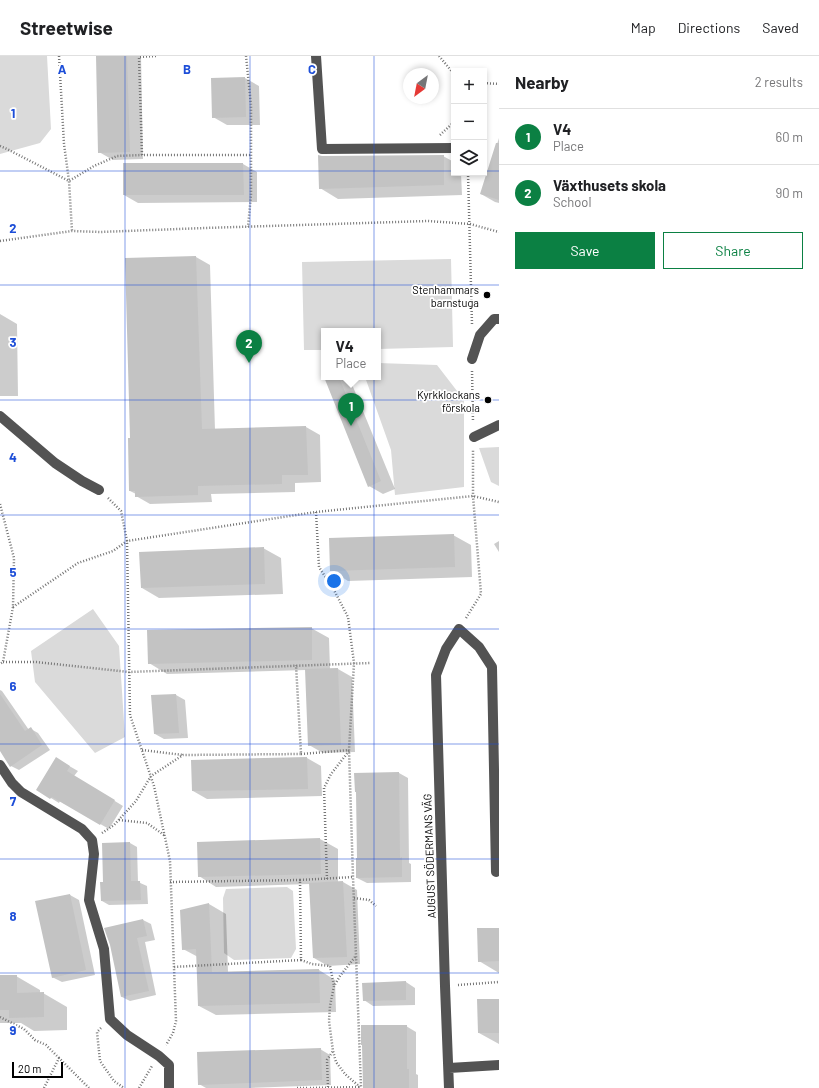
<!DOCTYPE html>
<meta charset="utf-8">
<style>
:root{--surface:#fff;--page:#f6f6f6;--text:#202124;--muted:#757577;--line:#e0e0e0;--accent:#0b8043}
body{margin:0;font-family:Barlow,sans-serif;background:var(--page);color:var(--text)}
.controls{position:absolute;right:12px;top:12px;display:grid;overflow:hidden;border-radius:0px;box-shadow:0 2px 6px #0003}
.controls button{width:36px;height:36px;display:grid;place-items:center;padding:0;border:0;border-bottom:1px solid var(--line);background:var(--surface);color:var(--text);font:20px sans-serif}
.compass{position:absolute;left:403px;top:12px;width:36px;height:36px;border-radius:50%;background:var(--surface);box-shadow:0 2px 6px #0003;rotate:212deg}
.scale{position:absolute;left:12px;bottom:10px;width:51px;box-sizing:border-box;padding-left:4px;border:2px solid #000;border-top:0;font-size:11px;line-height:14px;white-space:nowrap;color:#000;-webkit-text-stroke:3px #fff;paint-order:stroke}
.you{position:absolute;left:334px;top:525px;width:14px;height:14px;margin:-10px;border:3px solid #fff;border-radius:50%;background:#1a73e8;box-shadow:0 0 0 6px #1a73e833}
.badge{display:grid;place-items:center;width:26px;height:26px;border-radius:50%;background:var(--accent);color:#fff;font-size:13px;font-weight:700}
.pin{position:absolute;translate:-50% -33px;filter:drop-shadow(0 1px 2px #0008)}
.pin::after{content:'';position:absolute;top:21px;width:14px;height:12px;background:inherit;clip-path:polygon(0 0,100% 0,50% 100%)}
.popup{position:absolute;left:321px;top:272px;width:60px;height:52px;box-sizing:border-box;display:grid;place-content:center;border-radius:0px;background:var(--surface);filter:drop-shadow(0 1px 3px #0005);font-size:13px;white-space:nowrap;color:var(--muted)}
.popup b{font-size:15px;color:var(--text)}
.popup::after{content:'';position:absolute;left:50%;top:100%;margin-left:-8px;border:8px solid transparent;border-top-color:var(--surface)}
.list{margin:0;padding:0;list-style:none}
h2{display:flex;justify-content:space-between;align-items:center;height:52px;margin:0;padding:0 16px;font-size:17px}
h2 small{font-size:13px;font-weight:400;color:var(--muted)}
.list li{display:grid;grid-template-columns:26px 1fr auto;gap:12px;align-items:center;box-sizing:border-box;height:56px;padding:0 16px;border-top:1px solid var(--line)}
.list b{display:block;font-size:15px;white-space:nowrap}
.list p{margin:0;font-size:13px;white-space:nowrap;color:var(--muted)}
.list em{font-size:13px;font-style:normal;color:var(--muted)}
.actions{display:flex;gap:8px;padding:12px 16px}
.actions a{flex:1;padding:9px 0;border:1px solid var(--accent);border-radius:0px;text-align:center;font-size:14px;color:var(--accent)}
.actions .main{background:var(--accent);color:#fff}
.icon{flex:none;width:22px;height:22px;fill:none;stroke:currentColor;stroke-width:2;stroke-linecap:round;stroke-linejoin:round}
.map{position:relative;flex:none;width:499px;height:1032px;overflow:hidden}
header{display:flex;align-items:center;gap:24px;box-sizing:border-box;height:56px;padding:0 20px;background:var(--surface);border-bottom:1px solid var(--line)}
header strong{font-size:19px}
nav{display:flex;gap:22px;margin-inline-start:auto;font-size:14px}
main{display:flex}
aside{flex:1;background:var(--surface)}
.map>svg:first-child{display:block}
</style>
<header>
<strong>Streetwise</strong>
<nav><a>Map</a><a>Directions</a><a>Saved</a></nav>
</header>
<main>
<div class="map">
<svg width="499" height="1032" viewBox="0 0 499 1032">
<rect width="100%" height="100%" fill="#fff"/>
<!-- green -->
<path fill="#dadada" d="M 0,0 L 47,0 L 51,73 L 40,87 L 0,98 Z
M 451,203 L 453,291 L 378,293 L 378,275 L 324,275 L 324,294 L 304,294 L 302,206 Z
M 378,307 L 437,309 L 464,344 L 464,431 L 395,439 L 391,394 L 365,321 L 378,321 Z
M 499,391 L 499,430 L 491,426 L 479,392 Z
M 93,553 L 119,590 L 125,681 L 95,697 L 35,626 L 31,595 Z
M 287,831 L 293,835 L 296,893 L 291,902 L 234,904 L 224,897 L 223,842 L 226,833 Z"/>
<!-- shadow -->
<path fill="#0003" d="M 97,0 L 141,0 L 143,103 L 113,104 L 99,96 Z
M 245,22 L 259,30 L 260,69 L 227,69 L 213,61 Z
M 499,82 L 499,147 L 495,146 L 481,138 Z
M 322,100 L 443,100 L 454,106 L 454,117 L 461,117 L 462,139 L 338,143 L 320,132 Z
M 124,108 L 243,108 L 257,116 L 257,146 L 138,147 L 124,139 Z
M 196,201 L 210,209 L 215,374 L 306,371 L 320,379 L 321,426 L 295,427 L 295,436 L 211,438 L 212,446 L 150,448 L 136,440 L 136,438 L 130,435 L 131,383 L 126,203 Z
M 0,258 L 17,268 L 18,340 L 0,340 Z
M 325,321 L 349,321 L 395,433 L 383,438 L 369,430 Z
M 453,479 L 471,489 L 472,521 L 348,525 L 331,514 Z
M 499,485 L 499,496 L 494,488 Z
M 263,492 L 281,502 L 283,538 L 159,542 L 142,532 Z
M 311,572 L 329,582 L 330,613 L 338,613 L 352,621 L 355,696 L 323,697 L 309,689 L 306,614 L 167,618 L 149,607 Z
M 0,634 L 2,635 L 29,674 L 31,673 L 38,677 L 50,694 L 19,714 L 11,710 L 0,693 Z
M 176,639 L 185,644 L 188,682 L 164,683 L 155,678 Z
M 307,702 L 321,710 L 322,740 L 207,743 L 193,735 L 192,705 Z
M 57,703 L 78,715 L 74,720 L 123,750 L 109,773 L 60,745 L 59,747 L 38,734 Z
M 399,717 L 408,722 L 409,807 L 411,808 L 411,826 L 367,827 L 357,822 Z
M 320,783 L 338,793 L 338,827 L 343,826 L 357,834 L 360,908 L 328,910 L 314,902 L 310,828 L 216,831 L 199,820 Z
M 130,787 L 137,791 L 138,826 L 147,830 L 148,848 L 109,849 L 102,845 L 104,827 Z
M 70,839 L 79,844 L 95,919 L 62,926 L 52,921 Z
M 209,848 L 226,858 L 228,916 L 319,914 L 335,924 L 336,956 L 216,959 L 199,950 L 198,901 L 183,893 Z
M 143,864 L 151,868 L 155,884 L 145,886 L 156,939 L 130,945 L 122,941 L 111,888 Z
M 499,873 L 499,917 L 479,905 Z
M 0,920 L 16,920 L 40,934 L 40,937 L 43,937 L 67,951 L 67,974 L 34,975 L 21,967 L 0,967 Z
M 406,926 L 415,932 L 415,949 L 373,950 L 364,944 Z
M 499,943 L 499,988 L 479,977 Z
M 406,970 L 416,976 L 416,1018 L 418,1019 L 418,1032 L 364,1032 Z
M 320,993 L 330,999 L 331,1029 L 250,1032 L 206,1032 L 199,1028 Z"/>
<!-- building -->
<path fill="#c3c3c3" d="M 96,0 L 127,0 L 130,96 L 98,97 Z
M 245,21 L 246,61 L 212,62 L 211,22 Z
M 496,87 L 499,87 L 499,144 L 480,138 Z
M 318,99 L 322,100 L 444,99 L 444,129 L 319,133 Z
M 123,107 L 243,107 L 244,139 L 123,139 Z
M 196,200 L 202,373 L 306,370 L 308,419 L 282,419 L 282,428 L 198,430 L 198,439 L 135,441 L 135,435 L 129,435 L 128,382 L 130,382 L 125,202 Z
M 324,321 L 339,321 L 381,425 L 368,431 Z
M 454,478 L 455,511 L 330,515 L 329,482 Z
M 264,491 L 265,528 L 141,532 L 139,496 Z
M 312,571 L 312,604 L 148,608 L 147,574 Z
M 338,612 L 341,689 L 308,690 L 305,613 Z
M 0,638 L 25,675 L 31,671 L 42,689 L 10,711 L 0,695 Z
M 176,638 L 179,677 L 154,678 L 151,639 Z
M 56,701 L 70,710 L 67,715 L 115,744 L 100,769 L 52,741 L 50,743 L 36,734 Z
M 307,701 L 308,733 L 192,735 L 191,704 Z
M 399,716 L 400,802 L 402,801 L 402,821 L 356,822 L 356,802 L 357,802 L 356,736 L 355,736 L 354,717 Z
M 320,782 L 321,818 L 198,821 L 197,786 Z
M 130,786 L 131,825 L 140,825 L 141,844 L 101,845 L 100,826 L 103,826 L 102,787 Z
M 343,825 L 347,901 L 313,902 L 309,827 Z
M 70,838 L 86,914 L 52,922 L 35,845 Z
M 209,847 L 212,916 L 319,913 L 320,947 L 198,950 L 196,893 L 182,894 L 180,854 Z
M 143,863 L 147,880 L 137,882 L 149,935 L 121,941 L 110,889 L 104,872 Z
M 477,872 L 499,872 L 499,905 L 478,906 Z
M 0,919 L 17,919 L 17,937 L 44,936 L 44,961 L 9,962 L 9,954 L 0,954 Z
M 406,925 L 406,944 L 363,945 L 362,927 Z
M 477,943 L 499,943 L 499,977 L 478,977 Z
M 361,969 L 407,969 L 407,1013 L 409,1013 L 409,1032 L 363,1032 L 362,989 L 361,989 Z
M 321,992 L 322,1024 L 198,1029 L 197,996 Z"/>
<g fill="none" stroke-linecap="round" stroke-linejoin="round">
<!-- path -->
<path stroke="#757575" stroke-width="2.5" stroke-dasharray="1 2" stroke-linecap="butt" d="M 59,0 L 64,88 L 69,125 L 72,175
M 156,0 L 139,1 L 142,99 L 251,99
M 246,0 L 251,49 L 251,139 L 248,171
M 439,0 L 454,18
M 484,27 L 499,28
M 440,79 L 454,66
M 0,90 L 7,93 L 69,125 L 94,110 L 117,100 L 142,99
M 468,117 L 472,268
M 0,185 L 72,175 L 100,176 L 205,172 L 428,165 L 470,168 L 499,176
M 472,315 L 473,366
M 108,442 L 121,455 L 127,485 L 130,659 L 154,730 L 170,805 L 176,965 L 173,977 L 166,989
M 0,448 L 14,502 L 13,551 L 3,606 L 0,608
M 316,456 L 319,511 L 335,536 L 348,561 L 354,607 L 349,694 L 353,821 L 361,1031
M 13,551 L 78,507 L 113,495 L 127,485 L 316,456 L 473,440 L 499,446
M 466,562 L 481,538 L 473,440 L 473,393
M 3,606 L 36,606 L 129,616 L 370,607
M 142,694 L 183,699
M 301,698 L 349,694
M 119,764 L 147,767 L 164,779
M 102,777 L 114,769 L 136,745 L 151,720 L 183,699 L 301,698 L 296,609
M 327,823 L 324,732 L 331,718 L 349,695
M 300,824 L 353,821
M 170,826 L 300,824 L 301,904 L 173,911
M 354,842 L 369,844 L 376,850
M 355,901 L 340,920 L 334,930 L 330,950 L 329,965 L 333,995 L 336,1006 L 345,1018 L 360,1031
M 301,904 L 312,908 L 330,910 L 334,930
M 458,929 L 499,926
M 0,961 L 24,973 L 35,984 L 46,989 L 59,1002
M 101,972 L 97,976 L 100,1005 L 114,1025 L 124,1032
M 328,1031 L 327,1004 L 333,995
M 44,1032 L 59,1002 L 89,1032
M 139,1032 L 152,1010
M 297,1032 L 309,1032
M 310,1032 L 361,1031"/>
<!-- minor -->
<path stroke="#535353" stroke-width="10" d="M 316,0 L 322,93 L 454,92
M 472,303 L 480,279 L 494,263 L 499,263
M 0,360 L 55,407 L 82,425 L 99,434
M 474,381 L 499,369
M 0,709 L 12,727 L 21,736 L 82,773 L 92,784 L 94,798 L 89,844 L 104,893 L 110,963 L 127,979 L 159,1000 L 169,1009 L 169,1032
M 449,1012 L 499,1009
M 449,1032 L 445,930 L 436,619 L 446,593 L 459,573 L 479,591 L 492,611 L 496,816"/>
</g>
<!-- grid -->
<path fill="none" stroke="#1d4ed8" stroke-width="1" stroke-opacity="0.55" d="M 125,0 L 125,1032M 250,0 L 250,1032M 374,0 L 374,1032M 0,115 L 454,115M 484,115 L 499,115M 0,229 L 499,229M 0,344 L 499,344M 0,459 L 499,459M 0,573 L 499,573M 0,688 L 499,688M 0,803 L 499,803M 0,917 L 499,917"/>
<!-- markers -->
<g fill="#000" stroke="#fff" stroke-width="1.5">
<circle cx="487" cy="239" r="4"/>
<circle cx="488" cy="344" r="4"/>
</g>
<g text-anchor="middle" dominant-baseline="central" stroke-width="3.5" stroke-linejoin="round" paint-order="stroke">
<!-- poi labels -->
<g font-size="11" fill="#000" stroke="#fff" text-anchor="end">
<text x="479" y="233">Stenhammars<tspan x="479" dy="13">barnstuga</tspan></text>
<text x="480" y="338">Kyrkklockans<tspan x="480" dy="13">förskola</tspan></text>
</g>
<!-- street labels -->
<g font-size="11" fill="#000" stroke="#fff">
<text transform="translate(429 800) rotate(-92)">AUGUST SÖDERMANS VÄG</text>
</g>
</g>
<g font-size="13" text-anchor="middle" font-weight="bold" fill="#1d4ed8" stroke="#fff" stroke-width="3.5" stroke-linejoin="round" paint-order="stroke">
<text x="62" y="18">A</text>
<text x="187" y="18">B</text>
<text x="312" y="18">C</text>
<text x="13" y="62">1</text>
<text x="13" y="177">2</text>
<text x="13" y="291">3</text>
<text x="13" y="406">4</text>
<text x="13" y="521">5</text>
<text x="13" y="635">6</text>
<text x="13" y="750">7</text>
<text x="13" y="865">8</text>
<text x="13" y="979">9</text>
</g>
</svg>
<div class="controls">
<button>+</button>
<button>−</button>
<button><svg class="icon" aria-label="layers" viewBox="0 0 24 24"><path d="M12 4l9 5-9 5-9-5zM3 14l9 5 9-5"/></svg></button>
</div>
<svg class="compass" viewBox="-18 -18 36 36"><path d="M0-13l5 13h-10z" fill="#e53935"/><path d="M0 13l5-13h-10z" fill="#757577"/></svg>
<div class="scale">20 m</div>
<div class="you"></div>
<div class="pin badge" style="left:351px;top:370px">1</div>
<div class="popup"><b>V4</b>Place</div>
<div class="pin badge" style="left:249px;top:307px">2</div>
</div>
<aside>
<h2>Nearby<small>2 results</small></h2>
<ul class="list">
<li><span class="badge">1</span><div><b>V4</b><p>Place</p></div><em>60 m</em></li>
<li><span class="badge">2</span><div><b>Växthusets skola</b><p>School</p></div><em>90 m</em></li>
</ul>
<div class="actions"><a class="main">Save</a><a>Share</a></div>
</aside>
</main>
